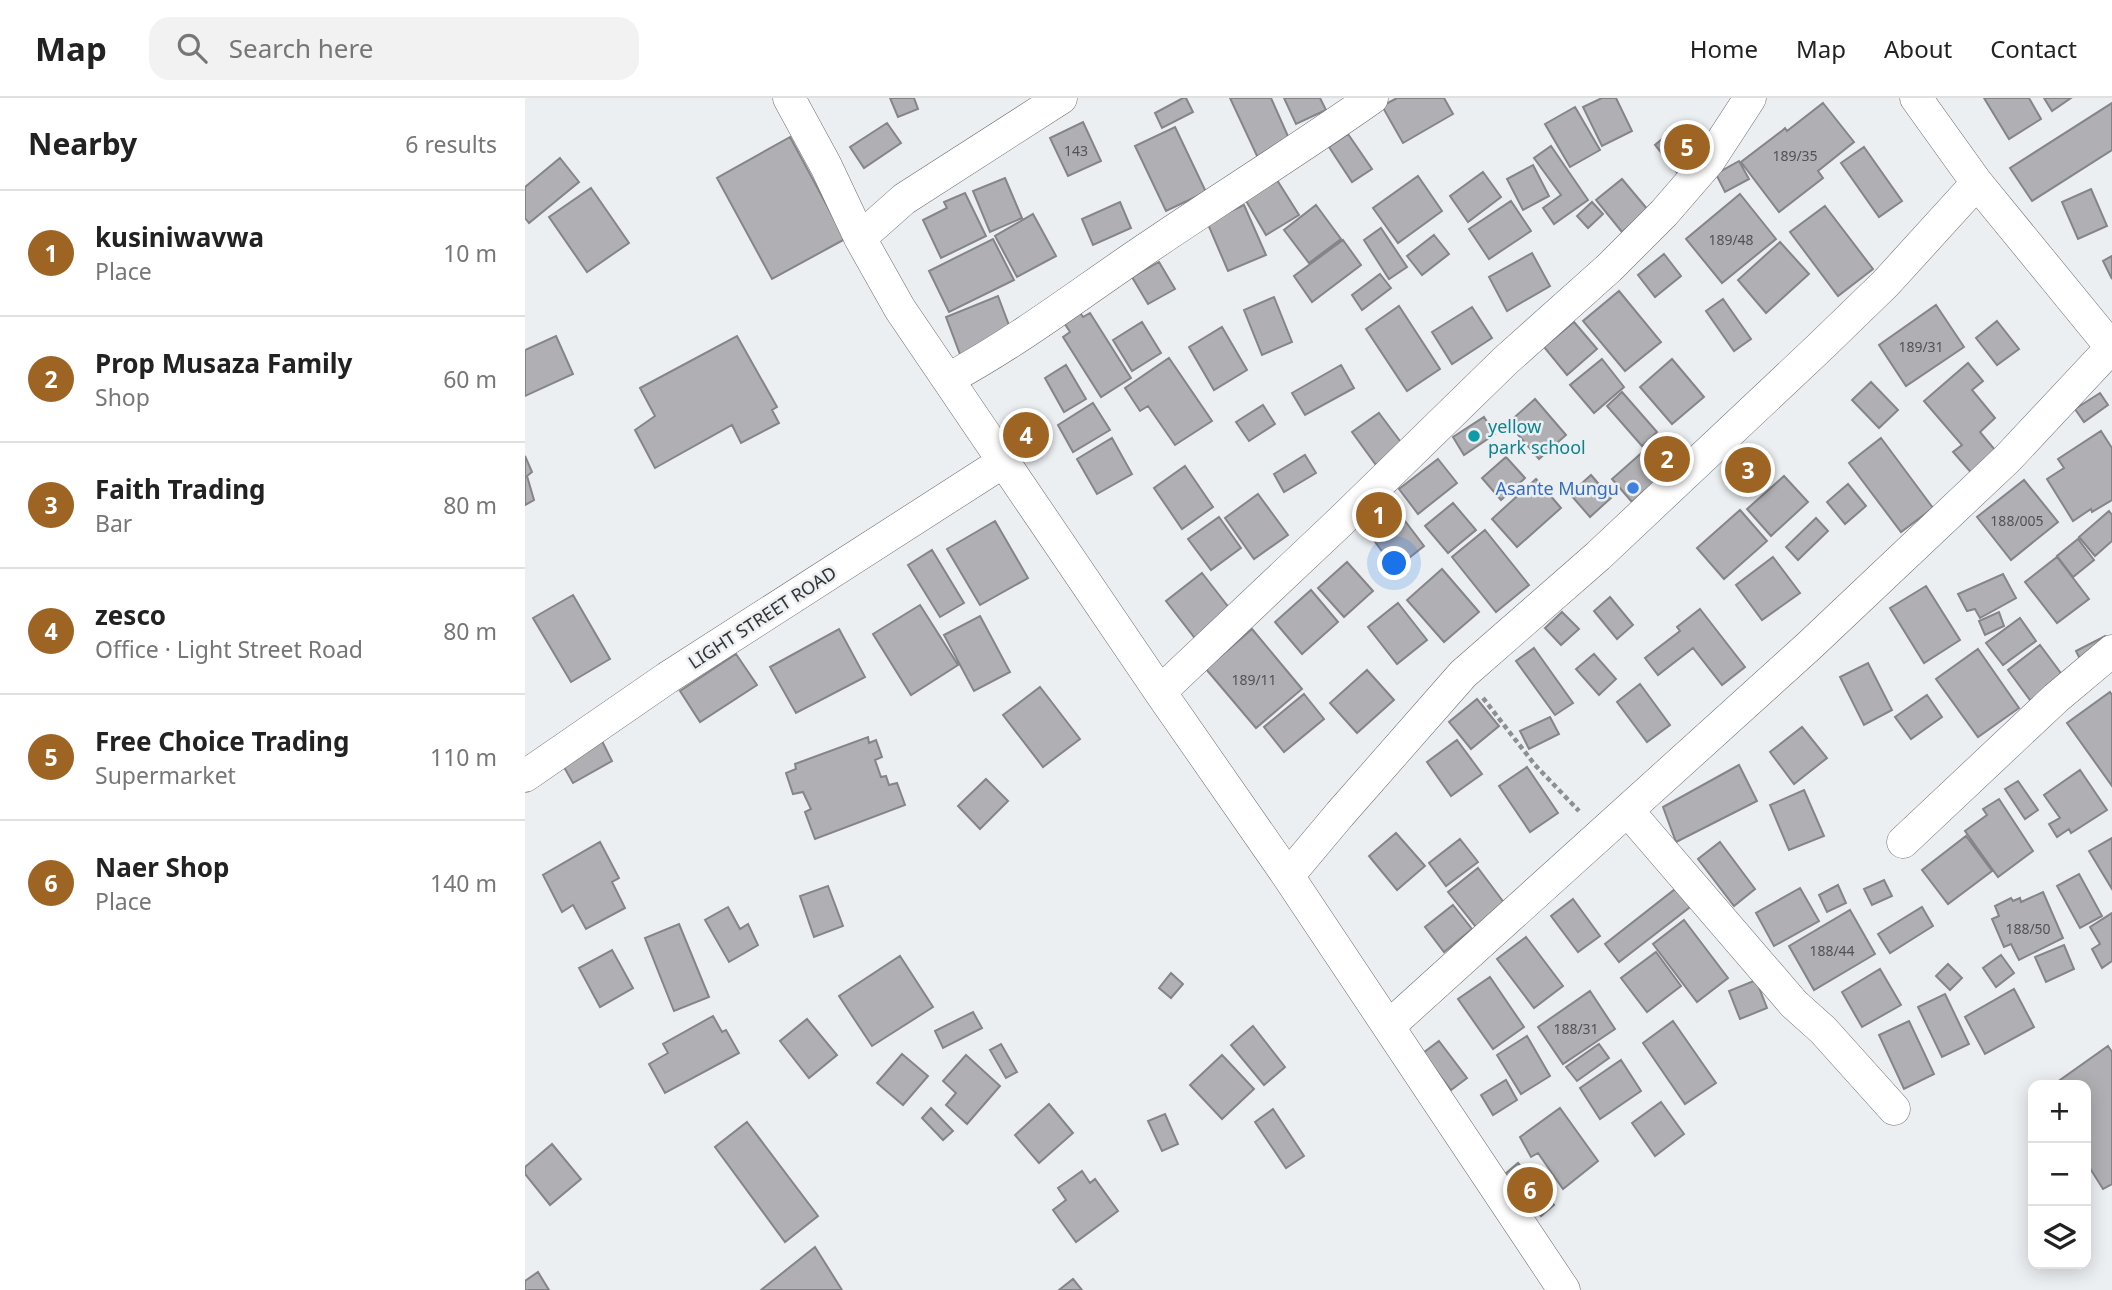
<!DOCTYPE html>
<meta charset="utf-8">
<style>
:root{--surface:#fff;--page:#f2f2f2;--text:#222;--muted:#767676;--line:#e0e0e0;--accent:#9e6423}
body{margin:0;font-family:"Noto Sans",sans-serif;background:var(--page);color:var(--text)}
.controls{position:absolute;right:21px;bottom:21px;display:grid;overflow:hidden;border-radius:14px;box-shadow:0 4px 18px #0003}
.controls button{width:63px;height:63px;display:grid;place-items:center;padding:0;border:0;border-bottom:2px solid var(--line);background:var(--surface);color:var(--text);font:35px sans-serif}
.you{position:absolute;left:870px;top:466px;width:24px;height:24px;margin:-18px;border:5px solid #fff;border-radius:50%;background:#1a73e8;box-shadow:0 0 0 10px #1a73e833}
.badge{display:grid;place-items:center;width:46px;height:46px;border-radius:50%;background:var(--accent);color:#fff;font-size:23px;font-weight:700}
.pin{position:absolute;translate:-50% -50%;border:4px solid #fff;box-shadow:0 2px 7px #0006}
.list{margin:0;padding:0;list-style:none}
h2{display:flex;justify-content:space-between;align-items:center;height:91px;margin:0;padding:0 28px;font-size:30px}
h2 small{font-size:23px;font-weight:400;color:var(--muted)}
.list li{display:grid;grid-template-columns:46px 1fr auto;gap:21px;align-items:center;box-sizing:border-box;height:126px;padding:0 28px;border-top:2px solid var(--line)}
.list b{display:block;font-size:26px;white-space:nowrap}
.list p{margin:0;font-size:23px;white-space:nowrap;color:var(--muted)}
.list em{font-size:23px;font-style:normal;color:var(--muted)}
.icon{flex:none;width:38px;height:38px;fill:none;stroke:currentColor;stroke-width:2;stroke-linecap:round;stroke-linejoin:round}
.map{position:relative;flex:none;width:1587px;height:1192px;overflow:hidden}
header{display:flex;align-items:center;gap:42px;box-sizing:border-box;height:98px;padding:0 35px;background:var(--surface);border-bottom:2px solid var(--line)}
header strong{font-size:33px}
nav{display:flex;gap:38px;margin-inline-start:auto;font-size:24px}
.search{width:490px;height:63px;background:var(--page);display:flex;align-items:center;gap:18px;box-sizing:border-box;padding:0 24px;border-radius:21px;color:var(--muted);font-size:26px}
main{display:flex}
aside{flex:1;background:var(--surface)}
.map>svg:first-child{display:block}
</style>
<header>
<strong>Map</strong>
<div class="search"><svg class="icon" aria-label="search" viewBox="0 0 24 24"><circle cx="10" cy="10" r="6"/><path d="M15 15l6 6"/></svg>Search here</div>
<nav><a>Home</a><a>Map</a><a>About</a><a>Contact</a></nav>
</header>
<main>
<aside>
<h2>Nearby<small>6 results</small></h2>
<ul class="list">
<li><span class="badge">1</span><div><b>kusiniwavwa</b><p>Place</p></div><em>10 m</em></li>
<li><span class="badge">2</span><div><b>Prop Musaza Family</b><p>Shop</p></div><em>60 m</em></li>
<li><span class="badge">3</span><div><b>Faith Trading</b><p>Bar</p></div><em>80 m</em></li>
<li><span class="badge">4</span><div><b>zesco</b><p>Office · Light Street Road</p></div><em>80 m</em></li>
<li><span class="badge">5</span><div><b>Free Choice Trading</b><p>Supermarket</p></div><em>110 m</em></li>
<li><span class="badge">6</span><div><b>Naer Shop</b><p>Place</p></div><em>140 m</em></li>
</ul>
</aside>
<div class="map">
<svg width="1587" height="1192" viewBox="0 0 1587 1192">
<rect width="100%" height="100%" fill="#eceff2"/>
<!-- building -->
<path fill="#b0b0b4" stroke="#858589" stroke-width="2" d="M 365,0 L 389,0 L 393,11 L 373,19 Z
M 658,0 L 661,0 L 668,14 L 637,30 L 630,15 Z
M 705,0 L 746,0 L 766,45 L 733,60 Z
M 759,0 L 795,0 L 801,12 L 771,26 Z
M 872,0 L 919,0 L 928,16 L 878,45 L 857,8 Z
M 1077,0 L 1091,0 L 1107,33 L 1077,48 L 1058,9 Z
M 1459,0 L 1504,0 L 1516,21 L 1484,41 Z
M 1519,0 L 1546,0 L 1527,13 Z
M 1298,5 L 1329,44 L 1293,73 L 1298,80 L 1254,114 L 1216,64 L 1258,32 L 1260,30 L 1262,33 Z
M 1587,5 L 1587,52 L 1507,103 L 1485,70 Z
M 1050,9 L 1075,52 L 1045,69 L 1020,26 Z
M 558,24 L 576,63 L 543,78 L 525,40 Z
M 362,25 L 376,45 L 339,70 L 325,49 Z
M 650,29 L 681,94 L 641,113 L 610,48 Z
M 1148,32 L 1173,63 L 1155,78 L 1130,47 Z
M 823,36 L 847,71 L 827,84 L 804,49 Z
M 265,39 L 320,141 L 247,181 L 192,80 Z
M 1026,48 L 1063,102 L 1029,126 L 1018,110 L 1036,97 L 1009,60 Z
M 1339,49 L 1377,103 L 1354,119 L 1316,65 Z
M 35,60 L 54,84 L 4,125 L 0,120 L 0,89 Z
M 1214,63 L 1224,81 L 1200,94 L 1191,76 Z
M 1008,67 L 1024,98 L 998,112 L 982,81 Z
M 958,74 L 976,99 L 943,124 L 925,98 Z
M 893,78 L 917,113 L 873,145 L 848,110 Z
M 480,80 L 497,120 L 465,134 L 448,93 Z
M 1097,81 L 1123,112 L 1097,134 L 1071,102 Z
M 752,82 L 774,117 L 741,137 L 720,101 Z
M 66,90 L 104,145 L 62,174 L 24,119 Z
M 1566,91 L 1582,128 L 1553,141 L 1537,104 Z
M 440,95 L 461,138 L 416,160 L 398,122 L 422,110 L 419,104 Z
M 1215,96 L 1251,141 L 1197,185 L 1161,141 Z
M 986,103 L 1006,133 L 964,161 L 944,131 Z
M 595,104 L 606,130 L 568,147 L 557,121 Z
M 1067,104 L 1078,116 L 1063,130 L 1052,118 Z
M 719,107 L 741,157 L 703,173 L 682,124 Z
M 791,107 L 816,141 L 784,165 L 759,132 Z
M 1300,108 L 1348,171 L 1313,198 L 1265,134 Z
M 508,116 L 531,158 L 492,179 L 470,138 Z
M 856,130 L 882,169 L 864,181 L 839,142 Z
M 909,137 L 924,156 L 897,177 L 882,158 Z
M 468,141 L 489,182 L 424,214 L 404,173 Z
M 818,142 L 836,167 L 787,204 L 769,178 Z
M 1255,144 L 1284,176 L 1241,215 L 1213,182 Z
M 1007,155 L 1025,188 L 982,213 L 964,179 Z
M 1139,156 L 1156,178 L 1130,199 L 1113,177 Z
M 1587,158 L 1587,181 L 1578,163 Z
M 634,164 L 650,191 L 623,206 L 607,179 Z
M 855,176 L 866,190 L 837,212 L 827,197 Z
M 1094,193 L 1136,244 L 1100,273 L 1058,223 Z
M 473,198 L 488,238 L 436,259 L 421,219 Z
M 749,199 L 767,244 L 737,257 L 719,212 Z
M 1198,201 L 1226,241 L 1209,253 L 1181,213 Z
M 1411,207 L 1439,249 L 1381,288 L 1354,247 Z
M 874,208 L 915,271 L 882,293 L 841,231 Z
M 947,209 L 967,240 L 927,266 L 907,234 Z
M 552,210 L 558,219 L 565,215 L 606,280 L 576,299 L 538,239 L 545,234 L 536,220 Z
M 1472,223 L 1494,251 L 1472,267 L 1451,240 Z
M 617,224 L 636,255 L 607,273 L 588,242 Z
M 1049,224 L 1072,251 L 1042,277 L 1019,249 Z
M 697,229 L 722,272 L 689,292 L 664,249 Z
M 31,238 L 48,276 L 0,298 L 0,252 Z
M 212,238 L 252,309 L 247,312 L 254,325 L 216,345 L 207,327 L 130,370 L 110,332 L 130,318 L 115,290 Z
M 644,260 L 687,323 L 650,347 L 623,308 L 615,313 L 600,290 Z
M 1077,261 L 1099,289 L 1069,315 L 1045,287 Z
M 1147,261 L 1179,299 L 1147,326 L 1115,289 Z
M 1443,265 L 1458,283 L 1447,292 L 1470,320 L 1455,334 L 1475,358 L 1450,379 L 1428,354 L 1437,347 L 1399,303 Z
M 541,267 L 561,301 L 539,314 L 520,280 Z
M 816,267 L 829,290 L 780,317 L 767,295 Z
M 1346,284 L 1373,312 L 1354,330 L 1327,302 Z
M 1097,294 L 1132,334 L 1117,348 L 1082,308 Z
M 1575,295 L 1583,307 L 1559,324 L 1550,311 Z
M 1010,301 L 1041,337 L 1014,361 L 983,325 Z
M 568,305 L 585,332 L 548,354 L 533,327 Z
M 738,307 L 750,326 L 724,343 L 711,324 Z
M 854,315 L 878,347 L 851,367 L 827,334 Z
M 959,319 L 970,336 L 939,357 L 928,339 Z
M 1576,333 L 1587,350 L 1587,402 L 1567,414 L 1566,411 L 1548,423 L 1522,381 L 1539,370 L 1533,361 Z
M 1138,336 L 1158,359 L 1107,404 L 1087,381 Z
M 587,340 L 607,376 L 572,396 L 552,361 Z
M 1356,340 L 1408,410 L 1376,434 L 1324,365 Z
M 1226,356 L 1238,372 L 1222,385 L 1209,369 Z
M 780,357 L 791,375 L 759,394 L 749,376 Z
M 0,358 L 7,374 L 2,378 L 9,402 L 0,407 Z
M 981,359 L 1000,380 L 976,402 L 957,380 Z
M 913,361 L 932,385 L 893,416 L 874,391 Z
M 660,368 L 688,409 L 657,431 L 629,390 Z
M 1066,377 L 1086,400 L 1065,419 L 1045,396 Z
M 1259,378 L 1283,404 L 1246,438 L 1222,411 Z
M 1011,381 L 1036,410 L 992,449 L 967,421 Z
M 1499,382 L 1533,424 L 1486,462 L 1452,419 Z
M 1323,386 L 1341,408 L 1320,426 L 1302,404 Z
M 863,395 L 876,410 L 845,438 L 832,423 Z
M 733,396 L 763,437 L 729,461 L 700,420 Z
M 928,405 L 951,432 L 923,455 L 900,428 Z
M 1215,412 L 1242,443 L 1199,481 L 1172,450 Z
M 1584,413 L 1587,417 L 1587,443 L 1570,458 L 1554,439 Z
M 694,419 L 716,450 L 686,472 L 663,441 Z
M 877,419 L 899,448 L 870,471 L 848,441 Z
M 1291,420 L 1303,433 L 1273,462 L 1261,449 Z
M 470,423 L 503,480 L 455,507 L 422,451 Z
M 960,432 L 1004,487 L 971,514 L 927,459 Z
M 1553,441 L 1569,462 L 1548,479 L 1532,458 Z
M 407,452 L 439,505 L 415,519 L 383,467 Z
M 1248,459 L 1275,495 L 1237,522 L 1211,487 Z
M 1532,459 L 1564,501 L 1532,525 L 1500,484 Z
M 822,464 L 848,493 L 819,519 L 793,490 Z
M 917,471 L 954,514 L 919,544 L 882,502 Z
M 677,475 L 712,520 L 676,548 L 641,503 Z
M 1478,476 L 1491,500 L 1455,520 L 1450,511 L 1442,513 L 1433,496 Z
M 1401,488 L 1435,542 L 1399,565 L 1365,510 Z
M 786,492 L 813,524 L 777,556 L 750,524 Z
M 48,497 L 85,561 L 46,584 L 8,520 Z
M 1085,499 L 1108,527 L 1092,541 L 1069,513 Z
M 873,505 L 902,542 L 872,566 L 843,529 Z
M 395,507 L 433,567 L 386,597 L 348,536 Z
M 1175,511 L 1220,569 L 1197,587 L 1168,550 L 1133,577 L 1120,560 L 1155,533 L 1152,529 Z
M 1037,514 L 1054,531 L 1036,547 L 1020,530 Z
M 1474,514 L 1479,528 L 1460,537 L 1454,523 Z
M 455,518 L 485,574 L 449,593 L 419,537 Z
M 1495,520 L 1511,543 L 1478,567 L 1461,545 Z
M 314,531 L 340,579 L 271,615 L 245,569 Z
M 727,531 L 777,591 L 731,630 L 681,571 Z
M 1580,538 L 1586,550 L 1557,565 L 1551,553 Z
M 1515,547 L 1541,582 L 1508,606 L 1483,572 Z
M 1009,550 L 1048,605 L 1030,617 L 991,563 Z
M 1453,551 L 1494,610 L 1453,639 L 1411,581 Z
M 211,556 L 232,587 L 175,624 L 155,593 Z
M 1069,556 L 1091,581 L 1074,597 L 1051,571 Z
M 1343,565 L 1367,612 L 1339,627 L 1315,579 Z
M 842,572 L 869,602 L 832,635 L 805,605 Z
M 1115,586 L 1145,627 L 1122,644 L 1092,604 Z
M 515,589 L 555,641 L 518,669 L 478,617 Z
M 1585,594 L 1587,597 L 1587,688 L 1542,625 Z
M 779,596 L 799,621 L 759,654 L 739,629 Z
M 1402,597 L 1417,619 L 1386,641 L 1370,619 Z
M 952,601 L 974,628 L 946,651 L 924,624 Z
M 1025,619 L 1034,636 L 1004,651 L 995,633 Z
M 1277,629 L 1302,660 L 1269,686 L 1245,654 Z
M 75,639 L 87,663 L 48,685 L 35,662 Z
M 343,639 L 344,645 L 351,642 L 357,659 L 350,662 L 356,679 L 361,678 L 364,687 L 372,685 L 380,707 L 290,741 L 280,714 L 286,711 L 278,694 L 268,696 L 261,675 L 271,671 L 270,666 Z
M 932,642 L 957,676 L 926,698 L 902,664 Z
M 1214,667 L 1232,703 L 1151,744 L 1138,709 Z
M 1002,669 L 1033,715 L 1005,734 L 974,688 Z
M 1555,672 L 1582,712 L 1546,735 L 1544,731 L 1532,739 L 1524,726 L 1535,720 L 1519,697 Z
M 461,681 L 483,703 L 455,731 L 433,708 Z
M 1493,683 L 1513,712 L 1500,721 L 1480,691 Z
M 1279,692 L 1299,738 L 1264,752 L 1245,707 Z
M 1474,701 L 1508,753 L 1473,779 L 1440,733 L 1462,717 L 1458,711 Z
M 871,735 L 900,768 L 872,792 L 844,758 Z
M 1441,738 L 1467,773 L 1423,806 L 1397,772 Z
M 1587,740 L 1587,791 L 1564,753 Z
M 935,741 L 953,764 L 921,788 L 904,765 Z
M 75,744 L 94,780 L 87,784 L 100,810 L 61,831 L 48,807 L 37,814 L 18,777 Z
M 1195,744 L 1230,791 L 1209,808 L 1173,761 Z
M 953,770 L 980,806 L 951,829 L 923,794 Z
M 1554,776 L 1577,818 L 1555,830 L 1532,788 Z
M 1359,782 L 1367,798 L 1347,807 L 1339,791 Z
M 1313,787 L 1321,805 L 1302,814 L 1294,797 Z
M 303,788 L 318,828 L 289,839 L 275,798 Z
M 1154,788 L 1169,806 L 1094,864 L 1080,846 Z
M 1275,790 L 1294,823 L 1249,848 L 1231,815 Z
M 1518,794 L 1538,840 L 1494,862 L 1486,846 L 1479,849 L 1467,821 L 1474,818 L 1470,808 L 1486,800 L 1488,803 L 1495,800 L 1496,804 Z
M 1048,801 L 1075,838 L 1053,854 L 1026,818 Z
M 928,807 L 947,831 L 919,854 L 900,829 Z
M 203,809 L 215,831 L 223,826 L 233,847 L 204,864 L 180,822 Z
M 1397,809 L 1408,828 L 1365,855 L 1353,836 Z
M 1325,812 L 1350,856 L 1289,892 L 1264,848 Z
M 1587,815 L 1587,863 L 1577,870 L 1567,851 L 1575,846 L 1565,829 Z
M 1159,822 L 1203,880 L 1172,904 L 1128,846 Z
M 154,826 L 184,899 L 149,913 L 120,840 Z
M 1001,839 L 1038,888 L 1009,910 L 972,861 Z
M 1539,847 L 1549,871 L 1521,884 L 1510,859 Z
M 87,852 L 108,890 L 75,909 L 54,870 Z
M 1131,854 L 1156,888 L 1122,914 L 1096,880 Z
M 1476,857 L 1489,875 L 1471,889 L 1458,870 Z
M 375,858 L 408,909 L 347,948 L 314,898 Z
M 1423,866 L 1437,880 L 1425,892 L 1411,878 Z
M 1355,871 L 1376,907 L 1337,929 L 1317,894 Z
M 646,875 L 658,886 L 646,900 L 634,890 Z
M 965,879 L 999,929 L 968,951 L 933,901 Z
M 1231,882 L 1242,910 L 1215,921 L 1204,893 Z
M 1489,891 L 1509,929 L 1460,956 L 1440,919 Z
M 1065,893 L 1090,931 L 1038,966 L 1013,929 Z
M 1420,896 L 1444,946 L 1417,959 L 1393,909 Z
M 448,914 L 457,930 L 418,950 L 410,933 Z
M 188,918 L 197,934 L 201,932 L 214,955 L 140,995 L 124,966 L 143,955 L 138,946 Z
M 282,921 L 312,957 L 284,980 L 255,943 Z
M 1148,923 L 1191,985 L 1160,1006 L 1118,945 Z
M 1384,923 L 1409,976 L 1379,991 L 1354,937 Z
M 728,928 L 760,969 L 739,987 L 706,947 Z
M 1002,938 L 1025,978 L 996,996 L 972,957 Z
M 914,943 L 942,980 L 926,992 L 898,955 Z
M 476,946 L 492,974 L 481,980 L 465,952 Z
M 1074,946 L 1084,960 L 1052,983 L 1041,969 Z
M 1583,948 L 1587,954 L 1587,1086 L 1578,1091 L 1561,1064 L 1561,987 L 1528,987 Z
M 377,956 L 403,978 L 378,1007 L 352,985 Z
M 441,957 L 475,988 L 442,1026 L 421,1007 L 431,995 L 418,983 Z
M 697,957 L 729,991 L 697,1021 L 665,987 Z
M 1096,962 L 1116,993 L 1075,1021 L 1055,990 Z
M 981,982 L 992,1002 L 968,1017 L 956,997 Z
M 1136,1004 L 1159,1036 L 1130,1058 L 1107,1025 Z
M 524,1006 L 548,1035 L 514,1065 L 490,1037 Z
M 406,1010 L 428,1033 L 418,1042 L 397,1020 Z
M 1035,1010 L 1073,1063 L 1038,1091 L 1013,1055 L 1006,1059 L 995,1039 Z
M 748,1011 L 779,1058 L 761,1070 L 730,1024 Z
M 640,1016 L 653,1046 L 637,1053 L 623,1023 Z
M 222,1024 L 293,1118 L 260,1144 L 190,1049 Z
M 27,1046 L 56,1081 L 25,1107 L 0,1076 L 0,1069 Z
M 993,1065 L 1029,1107 L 1016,1118 L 980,1076 Z
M 557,1073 L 565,1085 L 570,1081 L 593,1113 L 551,1144 L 528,1112 L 541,1102 L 533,1090 Z
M 290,1149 L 317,1192 L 236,1192 Z
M 13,1174 L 24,1192 L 0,1192 L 0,1183 Z
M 548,1181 L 557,1192 L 534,1192 Z"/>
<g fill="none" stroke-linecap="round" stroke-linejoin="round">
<defs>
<path id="minor" d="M 264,0 L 301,68 L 335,140 L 375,211 L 635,594
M 1391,0 L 1452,85 L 1587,250
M 335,140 L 379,101 L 536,0
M 423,281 C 492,244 553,197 618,153 C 694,101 772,53 847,0
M 0,678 L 142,580 L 478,364
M 1103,713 L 1269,906 L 1298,932 L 1369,1011
M 1378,744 L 1531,600 L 1587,553
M 763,778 L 815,716 L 938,576 L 1073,458 L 1295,249 L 1361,185 L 1452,85
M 864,928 L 1284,548 L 1483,360 L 1586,250
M 1039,1192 L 763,778 L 635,594 L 816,423 L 980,263 L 1084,170 L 1139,115 L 1184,63 L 1225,0"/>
</defs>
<!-- minor casing -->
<use href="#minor" stroke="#6a6c6f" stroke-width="33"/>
<!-- path -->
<path stroke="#8d8f91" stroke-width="4.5" stroke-dasharray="5 3.5" stroke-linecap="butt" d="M 958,600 L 1010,667 L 1054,713"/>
<!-- minor -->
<use href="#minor" stroke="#fff" stroke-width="32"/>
</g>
<!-- markers -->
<circle fill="#0f9aa8" stroke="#eceff2" stroke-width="2.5" cx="949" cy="338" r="7"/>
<circle fill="#3f7fe0" stroke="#eceff2" stroke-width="2.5" cx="1108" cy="390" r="7"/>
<g text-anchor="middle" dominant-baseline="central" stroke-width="5" stroke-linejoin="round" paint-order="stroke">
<!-- number labels -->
<g font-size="14" fill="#525254">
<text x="551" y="52">143</text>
<text x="1270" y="57">189/35</text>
<text x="1206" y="141">189/48</text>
<text x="1396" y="248">189/31</text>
<text x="1492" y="422">188/005</text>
<text x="729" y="581">189/11</text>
<text x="1503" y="830">188/50</text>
<text x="1307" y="852">188/44</text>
<text x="1051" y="930">188/31</text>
</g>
<!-- culture labels -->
<g font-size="18" fill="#0d838f" stroke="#eceff2" text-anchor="start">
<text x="963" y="328">yellow<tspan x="963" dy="21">park school</tspan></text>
</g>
<!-- shop labels -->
<g font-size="18" fill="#366cbe" stroke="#eceff2" text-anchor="end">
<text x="1094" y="390">Asante Mungu</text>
</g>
<!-- street labels -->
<g font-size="18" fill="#323334" stroke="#eceff2">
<text transform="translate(237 519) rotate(-33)">LIGHT STREET ROAD</text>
</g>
</g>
</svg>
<div class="controls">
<button>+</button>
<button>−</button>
<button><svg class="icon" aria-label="layers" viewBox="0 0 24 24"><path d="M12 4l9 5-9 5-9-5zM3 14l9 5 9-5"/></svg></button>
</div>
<div class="you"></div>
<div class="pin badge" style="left:854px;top:417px">1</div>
<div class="pin badge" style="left:1142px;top:361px">2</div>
<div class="pin badge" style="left:1223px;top:372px">3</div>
<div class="pin badge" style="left:501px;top:337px">4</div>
<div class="pin badge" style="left:1162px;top:49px">5</div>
<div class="pin badge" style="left:1005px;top:1092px">6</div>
</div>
</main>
